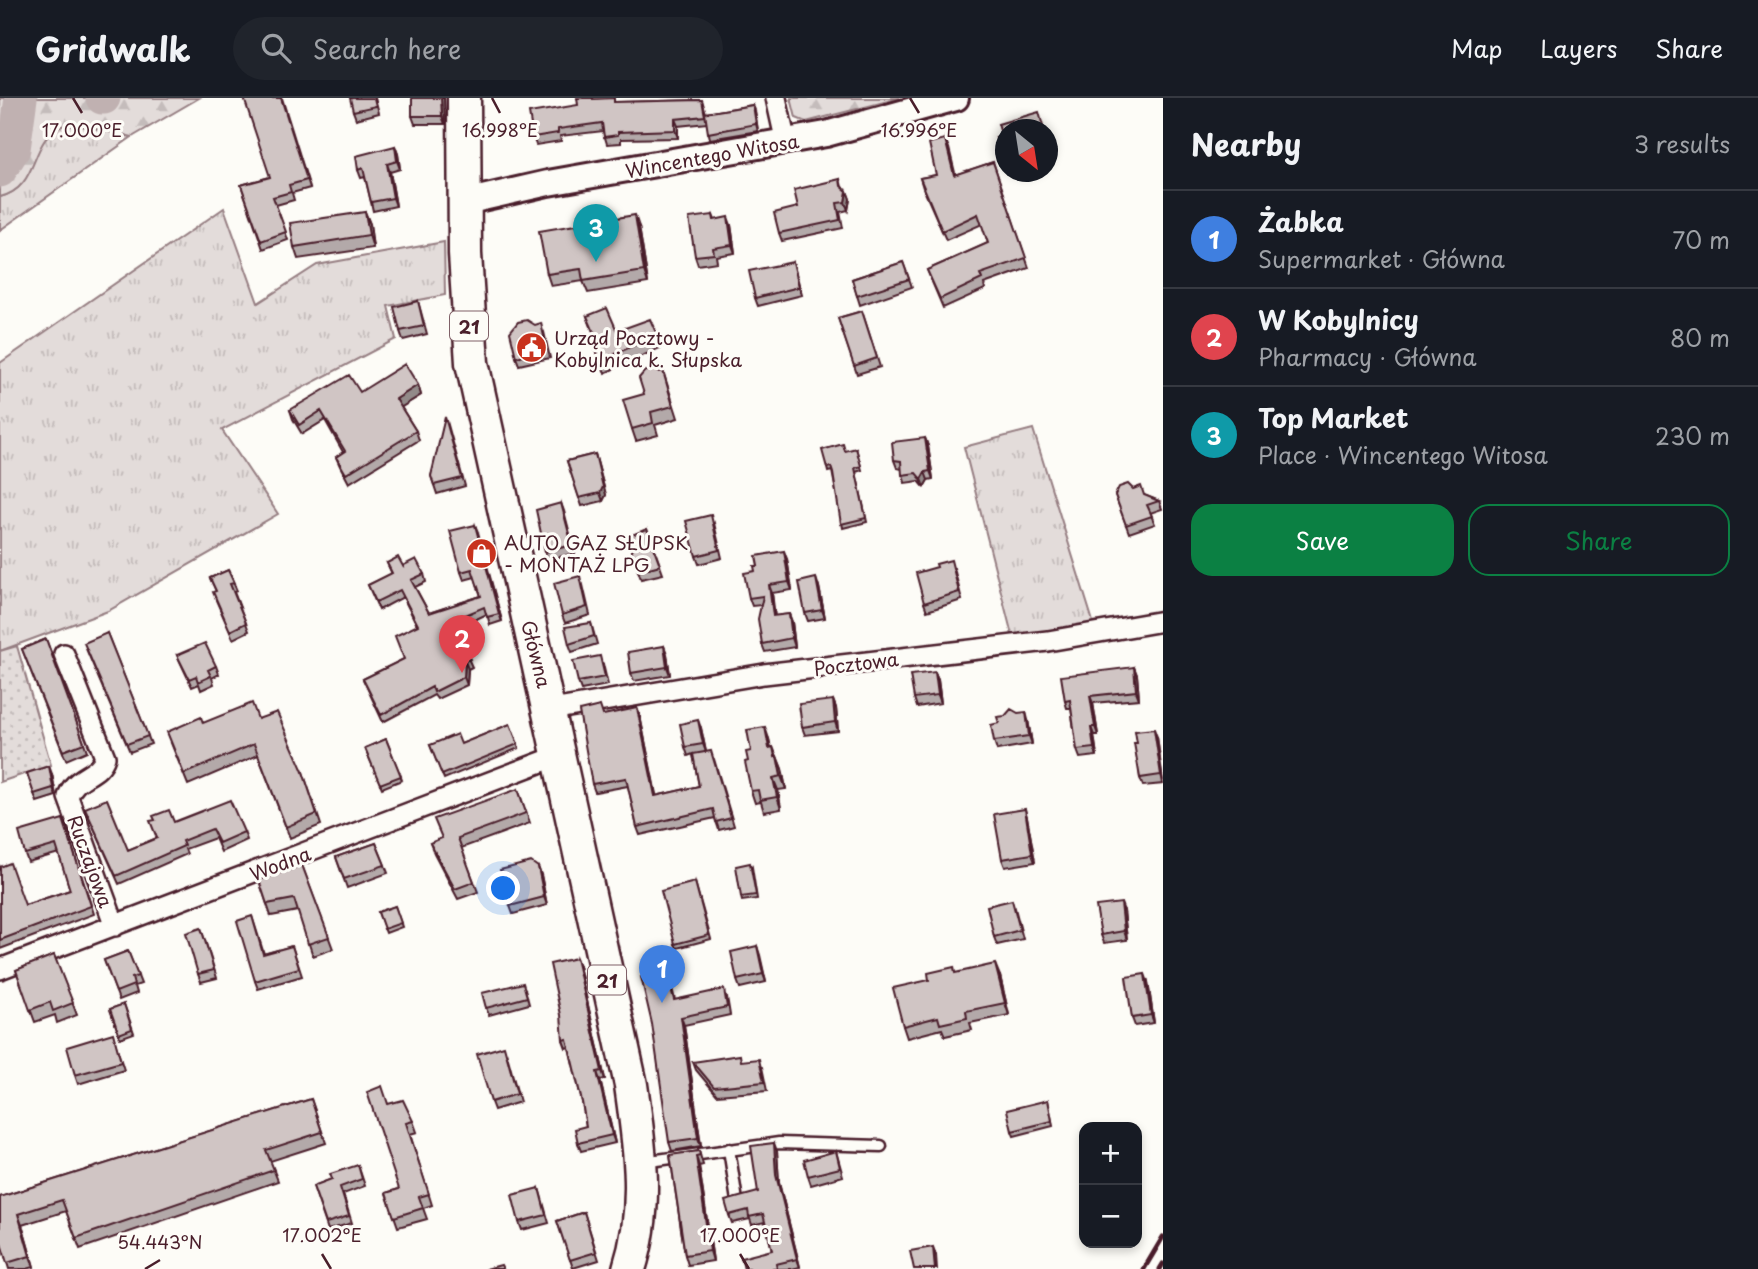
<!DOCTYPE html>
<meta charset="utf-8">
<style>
:root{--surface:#171b24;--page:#20242c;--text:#f1f3f6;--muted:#9ea1a6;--line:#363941;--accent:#0b8043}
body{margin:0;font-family:"Playpen Sans",sans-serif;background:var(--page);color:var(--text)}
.controls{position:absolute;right:21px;bottom:21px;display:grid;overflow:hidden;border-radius:14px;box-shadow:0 4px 10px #0003}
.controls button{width:63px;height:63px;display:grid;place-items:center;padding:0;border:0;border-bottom:2px solid var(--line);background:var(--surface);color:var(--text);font:35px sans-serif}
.compass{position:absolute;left:995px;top:21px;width:63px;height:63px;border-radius:50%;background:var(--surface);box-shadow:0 4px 10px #0003;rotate:150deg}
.you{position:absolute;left:504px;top:791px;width:24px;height:24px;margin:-18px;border:5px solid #fff;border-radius:50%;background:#1a73e8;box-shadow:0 0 0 10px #1a73e833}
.badge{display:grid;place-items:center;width:46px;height:46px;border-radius:50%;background:var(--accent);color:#fff;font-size:23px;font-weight:700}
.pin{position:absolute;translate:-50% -58px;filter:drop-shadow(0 2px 4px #0008)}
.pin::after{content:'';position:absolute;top:37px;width:24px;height:21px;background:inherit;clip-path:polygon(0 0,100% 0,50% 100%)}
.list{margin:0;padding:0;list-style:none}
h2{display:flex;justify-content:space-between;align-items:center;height:91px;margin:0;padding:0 28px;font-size:30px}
h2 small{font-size:23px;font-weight:400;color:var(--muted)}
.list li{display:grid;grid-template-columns:46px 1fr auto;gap:21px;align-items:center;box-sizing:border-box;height:98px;padding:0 28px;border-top:2px solid var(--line)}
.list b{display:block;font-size:26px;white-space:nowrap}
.list p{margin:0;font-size:23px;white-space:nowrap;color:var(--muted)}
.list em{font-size:23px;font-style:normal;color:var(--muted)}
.actions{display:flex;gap:14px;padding:21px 28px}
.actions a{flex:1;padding:16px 0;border:2px solid var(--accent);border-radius:21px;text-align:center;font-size:24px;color:var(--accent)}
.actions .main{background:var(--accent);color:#fff}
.icon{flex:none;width:38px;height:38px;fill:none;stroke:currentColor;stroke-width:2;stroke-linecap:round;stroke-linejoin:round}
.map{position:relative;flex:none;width:1163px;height:1171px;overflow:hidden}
header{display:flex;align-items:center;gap:42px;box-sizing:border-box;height:98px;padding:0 35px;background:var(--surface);border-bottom:2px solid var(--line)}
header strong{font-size:33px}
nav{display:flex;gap:38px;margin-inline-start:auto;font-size:24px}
.search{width:490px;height:63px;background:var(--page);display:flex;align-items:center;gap:18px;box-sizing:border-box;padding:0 24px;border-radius:38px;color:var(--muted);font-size:26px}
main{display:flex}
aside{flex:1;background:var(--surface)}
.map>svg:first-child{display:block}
</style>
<header>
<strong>Gridwalk</strong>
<div class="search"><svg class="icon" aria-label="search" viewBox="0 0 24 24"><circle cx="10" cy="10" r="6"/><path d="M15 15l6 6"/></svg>Search here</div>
<nav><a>Map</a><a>Layers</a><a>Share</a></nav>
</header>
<main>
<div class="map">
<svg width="1163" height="1171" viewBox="0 0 1163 1171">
<defs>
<pattern id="grass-tufts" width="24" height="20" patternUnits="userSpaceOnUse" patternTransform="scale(1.75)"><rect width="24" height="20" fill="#e3dcda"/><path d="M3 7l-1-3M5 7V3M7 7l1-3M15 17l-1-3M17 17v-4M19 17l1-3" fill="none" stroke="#c4bcbb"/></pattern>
<pattern id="forest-firs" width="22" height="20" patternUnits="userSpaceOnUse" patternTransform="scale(1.75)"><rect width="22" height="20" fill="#e3dcda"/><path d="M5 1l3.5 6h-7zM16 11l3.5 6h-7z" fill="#c4bcbb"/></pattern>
<pattern id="garden-dots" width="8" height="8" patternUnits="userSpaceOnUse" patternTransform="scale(1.75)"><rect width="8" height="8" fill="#e3dcda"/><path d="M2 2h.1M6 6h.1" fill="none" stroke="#c4bcbb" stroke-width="1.8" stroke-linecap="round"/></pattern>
</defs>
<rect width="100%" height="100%" fill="#fdfcf7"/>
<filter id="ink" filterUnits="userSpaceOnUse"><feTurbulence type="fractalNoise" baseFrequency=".0143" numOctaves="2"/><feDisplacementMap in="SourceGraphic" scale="14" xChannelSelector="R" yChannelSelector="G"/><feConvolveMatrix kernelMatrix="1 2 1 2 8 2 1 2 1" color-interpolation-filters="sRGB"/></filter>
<g filter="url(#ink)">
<!-- grass -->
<path fill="url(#grass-tufts)" stroke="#967e82" stroke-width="2" d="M 63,27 L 88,29 L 132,39 L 0,132 L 0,99 C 32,91 28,63 45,41 C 50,35 58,31 63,27 Z
M 224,110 L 258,205 L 317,167 L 444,144 L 445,197 L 388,208 L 396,241 L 222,332 L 278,416 L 108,513 L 0,553 L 0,265 Z
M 1033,331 L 1094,527 L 1012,537 L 964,349 Z"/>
<!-- forest -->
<path fill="url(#forest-firs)" stroke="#967e82" stroke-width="2" d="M 0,0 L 199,0 L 132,39 C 116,35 77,22 62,28 C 28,42 41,89 0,99 Z
M 791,0 L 900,0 L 806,24 L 796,20 Z"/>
<!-- garden -->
<path fill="url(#garden-dots)" stroke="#967e82" stroke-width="2" d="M 17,548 L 51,667 L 0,684 L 0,553 Z"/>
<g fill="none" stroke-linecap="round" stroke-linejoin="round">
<!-- river -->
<path stroke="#c0b1b1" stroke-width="33" d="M 102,0 L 104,0
M 0,73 L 14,51 L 21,0"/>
<defs>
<path id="service" d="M 729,1051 L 737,1103
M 643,1064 L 779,1045 L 881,1048"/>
<path id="minor" d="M 776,0 L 786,45
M 64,556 L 105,659 C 99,679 74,677 68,699 L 115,828
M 551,612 L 764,576 L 1048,543 L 1163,523
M 0,871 L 560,657"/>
<path id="tertiary" d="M 465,104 L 548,85 L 826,36 L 956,0"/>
<path id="primary" d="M 464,0 L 465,156 L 472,265 L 631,987 C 640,1051 649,1109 629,1171"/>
</defs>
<!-- service casing -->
<use href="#service" stroke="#4a1f2b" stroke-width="15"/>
<!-- minor casing -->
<use href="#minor" stroke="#4a1f2b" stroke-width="24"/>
<!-- tertiary casing -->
<use href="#tertiary" stroke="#4a1f2b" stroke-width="30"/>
<!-- primary casing -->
<use href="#primary" stroke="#4a1f2b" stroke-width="37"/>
<!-- service -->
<use href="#service" stroke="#fdfcf7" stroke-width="10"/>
<!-- minor -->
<use href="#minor" stroke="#fdfcf7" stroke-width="19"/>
<!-- tertiary -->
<use href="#tertiary" stroke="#fdfcf7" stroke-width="24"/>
<!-- primary -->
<use href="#primary" stroke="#fdfcf7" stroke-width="32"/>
<!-- rail -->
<path stroke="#4a1f2b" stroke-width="5" d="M 1144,1171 L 1163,1139
M 1160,1171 L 1163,1166"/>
</g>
<!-- wall -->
<path fill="#b3a9a9" stroke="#4a1f2b" stroke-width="2" d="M 282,0 L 310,90 L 292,95 L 294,102 L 276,107 L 288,142 L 263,151 L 241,87 L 270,79 Z
M 375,0 L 379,15 L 356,21 L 353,13 Z
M 444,0 L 445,26 L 415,26 L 412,18 Z
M 593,0 L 593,1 L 616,4 L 702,2 L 706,15 L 753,7 L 755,13 L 758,33 L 710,41 L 707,25 L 678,28 L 678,40 L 621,41 L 621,45 L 607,46 L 603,33 L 560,38 L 561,43 L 536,47 L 533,39 L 578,7 Z
M 1005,32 L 1005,63 L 1004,63 L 996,40 L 1002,39 Z
M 945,41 L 955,77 L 993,64 L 1029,170 L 984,186 L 985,191 L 943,210 L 927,172 L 988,145 L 982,126 L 946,142 L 923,90 L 920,80 L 936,77 Z
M 395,48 L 398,56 L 400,71 L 390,74 L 396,108 L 373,113 L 371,104 L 365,79 L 361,80 L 358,72 Z
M 840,81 L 842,89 L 847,93 L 850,101 L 848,112 L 840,114 L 843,130 L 782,143 L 779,135 L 798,109 Z
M 365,114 L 370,126 L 373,150 L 298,161 L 294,149 Z
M 713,117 L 715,122 L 731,127 L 735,155 L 716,158 L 717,164 L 698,167 L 695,158 Z
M 639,129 L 648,185 L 588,195 L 583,183 L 551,188 L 547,176 Z
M 793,164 L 802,197 L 758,208 L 755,200 Z
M 903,164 L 912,189 L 860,207 L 852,181 Z
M 418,203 L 427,236 L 403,242 L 400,233 Z
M 862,213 L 880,269 L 857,276 L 838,220 Z
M 587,218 L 617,233 L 657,237 L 662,249 L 605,275 L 592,244 L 596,242 Z
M 544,234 L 550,260 L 519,267 L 516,259 Z
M 663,273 L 678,320 L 655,327 L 658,337 L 636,343 L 632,331 L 644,296 L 659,274 Z
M 418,287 L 421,297 L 401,309 L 416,333 L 419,342 L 349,385 L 340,368 L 336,359 L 343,354 L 325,322 L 302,336 L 293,321 L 290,312 L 360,294 Z
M 448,327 L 465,388 L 437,396 L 431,378 Z
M 925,340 L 928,348 L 933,381 L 928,382 L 924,389 L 919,383 L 905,385 L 902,371 L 897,370 L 894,362 Z
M 856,350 L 862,372 L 856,374 L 867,424 L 843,430 L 832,373 L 828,374 L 827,370 Z
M 595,356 L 606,397 L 603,403 L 582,408 L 567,363 Z
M 1133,391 L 1144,397 L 1159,403 L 1162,411 L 1150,415 L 1155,426 L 1129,435 L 1115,397 Z
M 561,405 L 575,455 L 548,462 L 545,454 Z
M 714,425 L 722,460 L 699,466 L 696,458 Z
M 475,427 L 502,523 L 490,527 L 487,516 L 455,531 L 472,569 L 468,571 L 467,587 L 437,601 L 434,597 L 383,624 L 363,581 L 404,561 L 417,527 L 403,499 L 379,512 L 368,487 L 392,476 L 387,465 L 424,476 L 426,484 L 415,489 L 429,515 L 481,498 L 475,479 L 464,482 L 461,474 Z
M 647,431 L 663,476 L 641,481 L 627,439 Z
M 787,461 L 792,492 L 772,495 L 774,518 L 789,516 L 792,524 L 795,549 L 765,554 L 762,546 L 761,507 L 752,508 L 749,500 L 755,473 Z
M 937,469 L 954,470 L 962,502 L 927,513 L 924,505 Z
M 228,472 L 237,493 L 234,494 L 249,533 L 233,541 L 216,502 L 216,493 L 210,480 Z
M 583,487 L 590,517 L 565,525 L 562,517 Z
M 819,489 L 825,520 L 808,523 L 805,515 Z
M 591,525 L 597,546 L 572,554 L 569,546 Z
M 107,535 L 151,646 L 130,654 L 87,553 Z
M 46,541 L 87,653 L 66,662 L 22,551 Z
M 664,548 L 667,556 L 670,577 L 634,583 L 631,575 Z
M 177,557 L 216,568 L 219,576 L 212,580 L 214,586 L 201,592 L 199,586 L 192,589 Z
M 603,566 L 608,587 L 581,592 L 578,584 Z
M 1134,569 L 1137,577 L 1139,601 L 1093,605 L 1098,637 L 1094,637 L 1097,658 L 1080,660 L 1077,652 L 1071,610 L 1067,610 L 1065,603 Z
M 938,582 L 941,605 L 917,609 L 914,600 Z
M 833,602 L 836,610 L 838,633 L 805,637 L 802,629 Z
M 637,610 L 640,618 L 656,698 L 699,688 L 693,656 L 688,658 L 685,649 L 701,630 L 706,654 L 714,661 L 734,728 L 719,732 L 715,720 L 640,737 L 637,729 L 628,688 L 595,694 L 592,686 Z
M 258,621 L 302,671 L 321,727 L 290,740 L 258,657 L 188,687 L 171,645 Z
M 1028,622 L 1032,646 L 997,652 L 994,643 L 999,625 Z
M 510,626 L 519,650 L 444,681 L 430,647 L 461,646 Z
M 1157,639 L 1163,686 L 1143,688 L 1140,680 L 1137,645 Z
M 386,641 L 402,682 L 382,690 L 365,650 Z
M 769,641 L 771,650 L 773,649 L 782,671 L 786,691 L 778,692 L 781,711 L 764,714 L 761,704 L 755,705 L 751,693 L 748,663 L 751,653 Z
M 27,675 L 52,676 L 56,698 L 37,704 Z
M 518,691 L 530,725 L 461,750 L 478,794 L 458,801 L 434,755 L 430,745 L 442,741 Z
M 85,710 L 128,752 L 157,740 L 174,724 L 244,734 L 247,742 L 221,754 L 215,740 L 185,751 L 187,756 L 119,786 Z
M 1027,719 L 1035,764 L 1005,769 L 1002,761 Z
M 63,721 L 94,816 L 0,851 L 0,769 L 25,807 L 70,792 L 59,755 L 28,764 L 25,756 Z
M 376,745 L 388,775 L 347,790 L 336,759 Z
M 302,767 L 333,851 L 313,858 L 298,813 L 271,818 L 259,782 Z
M 538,769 L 541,777 L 547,807 L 513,816 L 510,808 Z
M 752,769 L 757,801 L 742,803 L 741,799 Z
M 695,784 L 711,841 L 677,850 L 675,846 Z
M 395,808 L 402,829 L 386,835 L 378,814 Z
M 1015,810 L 1023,841 L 997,847 L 994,839 Z
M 1124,813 L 1127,842 L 1104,845 L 1101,837 Z
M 252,818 L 264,856 L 292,848 L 302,878 L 258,891 L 255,883 Z
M 201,830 L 217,880 L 201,884 L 198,876 Z
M 757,848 L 766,884 L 740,890 L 737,882 Z
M 128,853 L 141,886 L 135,888 L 137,895 L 119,902 L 104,862 Z
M 54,857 L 77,917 L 57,925 L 55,917 L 35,924 L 16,872 Z
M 576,860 L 579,868 L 605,981 L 600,982 L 615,1045 L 581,1053 L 578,1045 L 586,1028 L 582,1004 L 569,949 L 566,950 L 563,942 Z
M 956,875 L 1000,878 L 1009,917 L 970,925 L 972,932 L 945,938 L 942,931 L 907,940 L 903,928 L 929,882 Z
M 670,882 L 675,902 L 727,899 L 730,917 L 684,927 L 701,1048 L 672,1053 L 669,1044 Z
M 1148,884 L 1154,925 L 1135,928 L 1132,920 Z
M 525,891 L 529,906 L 489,917 L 486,910 Z
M 124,906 L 134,935 L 120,940 L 110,911 Z
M 115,944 L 124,972 L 78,986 L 75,977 Z
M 507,957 L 520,1004 L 494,1012 L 491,1004 Z
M 742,963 L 762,969 L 767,993 L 717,997 L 696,972 L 693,964 Z
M 311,1001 L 326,1045 L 270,1063 L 278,1083 L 80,1151 L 66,1113 L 22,1127 L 34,1169 L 27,1171 L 9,1171 L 0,1142 L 0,1099 Z
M 1048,1002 L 1053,1028 L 1014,1038 L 1012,1033 Z
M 388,1006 L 413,1023 L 417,1034 L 410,1036 L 432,1107 L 423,1110 L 427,1121 L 398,1129 L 386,1095 L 399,1091 Z
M 699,1053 L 703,1067 L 699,1068 L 713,1163 L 688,1167 L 685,1157 L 670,1057 Z
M 777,1053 L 779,1085 L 800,1169 L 792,1171 L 744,1171 L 772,1152 L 765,1124 L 752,1127 L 750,1121 L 732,1125 L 729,1117 L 758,1094 Z
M 836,1053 L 843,1078 L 811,1087 L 808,1078 Z
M 358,1067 L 365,1088 L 343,1096 L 352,1125 L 328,1132 L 313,1088 L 332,1081 Z
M 539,1090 L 549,1125 L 522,1132 L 519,1124 Z
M 584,1114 L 599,1162 L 573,1170 L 557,1123 Z"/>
<!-- shaded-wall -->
<path fill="#928a89" stroke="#4a1f2b" stroke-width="2" d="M 441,0 L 444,0 L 445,26 L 442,18 Z
M 753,7 L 755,13 L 758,33 L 756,26 Z
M 675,21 L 678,28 L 678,40 L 675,32 Z
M 945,41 L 949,50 L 958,87 L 954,77 Z
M 395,48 L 398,56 L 400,71 L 397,63 Z
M 387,66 L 390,74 L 396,108 L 393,100 Z
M 847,93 L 850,101 L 848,112 L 845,104 Z
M 365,114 L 370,126 L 373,150 L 369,137 Z
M 635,117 L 639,129 L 648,185 L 644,173 Z
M 728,119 L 731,127 L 735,155 L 732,147 Z
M 418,287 L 421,297 L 400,310 L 396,301 Z
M 925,340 L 928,348 L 933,381 L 930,373 Z
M 595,356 L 606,397 L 603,403 L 600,395 Z
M 925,374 L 928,382 L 924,389 L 921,381 Z
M 561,405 L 564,413 L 575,455 L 572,447 Z
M 475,427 L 478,434 L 502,523 L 499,516 Z
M 784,453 L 787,461 L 792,492 L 789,484 Z
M 816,480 L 819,489 L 825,520 L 822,512 Z
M 769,487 L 772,495 L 776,526 L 773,518 Z
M 789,516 L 792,524 L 795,549 L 792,540 Z
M 664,548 L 667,556 L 670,577 L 667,569 Z
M 465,563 L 468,571 L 467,587 L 464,579 Z
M 1134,569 L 1137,577 L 1139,601 L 1136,593 Z
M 935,574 L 938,582 L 941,605 L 938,597 Z
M 1090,598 L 1093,605 L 1098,637 L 1095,629 Z
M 833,602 L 836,610 L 838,633 L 835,624 Z
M 637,610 L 640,618 L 658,706 L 655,698 Z
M 1026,614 L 1028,622 L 1032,646 L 1029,638 Z
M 698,622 L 701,630 L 706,654 L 703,646 Z
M 765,629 L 769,641 L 773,662 L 769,650 Z
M 1091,629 L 1094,637 L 1097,658 L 1094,650 Z
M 1154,631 L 1157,639 L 1163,683 L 1161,677 Z
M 777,658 L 782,671 L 786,691 L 781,678 Z
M 49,668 L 52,676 L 56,698 L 53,690 Z
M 773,680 L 778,692 L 781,711 L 777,699 Z
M 1025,711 L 1027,719 L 1035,764 L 1032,756 Z
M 538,769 L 541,777 L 547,807 L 544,799 Z
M 1121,805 L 1124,813 L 1127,842 L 1124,833 Z
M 757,848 L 760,857 L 766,884 L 763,876 Z
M 576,860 L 579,868 L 605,981 L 602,973 Z
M 995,866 L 1000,878 L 1009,917 L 1005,905 Z
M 1145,876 L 1148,884 L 1154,925 L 1151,917 Z
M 681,919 L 684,927 L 701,1048 L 698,1040 Z
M 597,974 L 600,982 L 615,1045 L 612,1037 Z
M 774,1045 L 777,1053 L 779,1085 L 800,1169 L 797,1161 L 776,1077 Z
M 696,1058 L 699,1068 L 713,1163 L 710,1153 Z
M 18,1116 L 22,1127 L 34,1169 L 30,1158 Z
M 933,1149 L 936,1157 L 937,1171 L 935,1171 Z"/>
<!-- building -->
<path fill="#d0c5c4" stroke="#4a1f2b" stroke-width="2" d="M 244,0 L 281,0 L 307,82 L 289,87 L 291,94 L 273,99 L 286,134 L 261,143 L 241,87 L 270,79 Z
M 350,0 L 374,0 L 376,8 L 353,13 Z
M 412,0 L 441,0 L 442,18 L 412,18 Z
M 577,0 L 593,0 L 593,1 L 614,0 L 614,4 L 702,2 L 705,18 L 675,21 L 675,32 L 618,34 L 618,37 L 604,39 L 602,25 L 558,31 L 558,35 L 533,39 L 529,15 L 578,7 Z
M 753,7 L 756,26 L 708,35 L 705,15 Z
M 1039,14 L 1044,32 L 1005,32 L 1005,54 L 1001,55 L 996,40 L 1002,39 L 998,26 Z
M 945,41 L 954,77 L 993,64 L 1026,160 L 980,176 L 982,181 L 940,201 L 927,172 L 988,145 L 978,116 L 942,133 L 920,80 L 936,77 L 929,45 Z
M 395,48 L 397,63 L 387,66 L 393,100 L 371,104 L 363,70 L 358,72 L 356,58 Z
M 840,81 L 841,88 L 847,93 L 845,104 L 837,105 L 840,122 L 779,135 L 774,115 L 798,109 L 794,92 Z
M 365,114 L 369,137 L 294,149 L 290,125 Z
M 635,117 L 644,173 L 583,183 L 581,171 L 547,176 L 539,133 Z
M 713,117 L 714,122 L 728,119 L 732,147 L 713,150 L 714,156 L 695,158 L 689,120 Z
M 793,164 L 799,189 L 755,200 L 749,173 Z
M 903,164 L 909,181 L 857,198 L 852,181 Z
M 418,203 L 424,228 L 400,233 L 394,209 Z
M 607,210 L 617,233 L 650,221 L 657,237 L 600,263 L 592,244 L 597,241 L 587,218 Z
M 862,213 L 877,260 L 854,268 L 838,220 Z
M 527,222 L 535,227 L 541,225 L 547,252 L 516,259 L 510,234 L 518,224 Z
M 405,266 L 418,287 L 396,301 L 416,333 L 346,376 L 336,359 L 345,353 L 321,313 L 299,327 L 290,312 L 349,277 L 360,294 Z
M 655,270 L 659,274 L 663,273 L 673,308 L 651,314 L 653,325 L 632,331 L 623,302 L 644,296 L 639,280 L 644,274 Z
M 445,319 L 462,380 L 434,387 L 431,378 Z
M 925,340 L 930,373 L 925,374 L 921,381 L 916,375 L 902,377 L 901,363 L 894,362 L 892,344 Z
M 843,346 L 845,353 L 856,350 L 861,368 L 855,370 L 866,420 L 841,426 L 833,375 L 831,369 L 827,370 L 822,352 Z
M 595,356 L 603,389 L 600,395 L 579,400 L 567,363 Z
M 1128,386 L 1133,391 L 1141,388 L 1144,397 L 1159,403 L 1147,407 L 1152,418 L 1126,427 L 1115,397 L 1119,389 Z
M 561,405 L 572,447 L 545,454 L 536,412 Z
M 711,417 L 719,452 L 696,458 L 686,423 Z
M 475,427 L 499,516 L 487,519 L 484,509 L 451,523 L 470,561 L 465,563 L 464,579 L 434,594 L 432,589 L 381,617 L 363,581 L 404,561 L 395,538 L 418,527 L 400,492 L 376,504 L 368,487 L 392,475 L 387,465 L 398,459 L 404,470 L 404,467 L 416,461 L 424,476 L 411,482 L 429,515 L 481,498 L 472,471 L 461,474 L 450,433 Z
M 647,431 L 660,467 L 638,473 L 627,439 Z
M 784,453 L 789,484 L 769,487 L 773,518 L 789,516 L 792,540 L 762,546 L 758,521 L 763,498 L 749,500 L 744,475 L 755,473 L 754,468 L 758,468 L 756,458 Z
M 951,462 L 959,494 L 924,505 L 916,475 L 937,469 L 936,466 Z
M 228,472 L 234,485 L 230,486 L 246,525 L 230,533 L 213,494 L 216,493 L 210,480 Z
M 580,478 L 587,509 L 562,517 L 554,485 Z
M 816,480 L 822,512 L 805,515 L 799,484 Z
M 591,525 L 594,538 L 569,546 L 565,529 Z
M 107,535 L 148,638 L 127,646 L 84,545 Z
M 46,541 L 84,645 L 63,653 L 22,551 Z
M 205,545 L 216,568 L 208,572 L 211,578 L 198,584 L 196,578 L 189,581 L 177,557 Z
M 664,548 L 667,569 L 631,575 L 628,554 Z
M 600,558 L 605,579 L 578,584 L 573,563 Z
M 1134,569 L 1136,593 L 1090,598 L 1095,629 L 1091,629 L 1094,650 L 1077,652 L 1070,602 L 1065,603 L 1061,578 Z
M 935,574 L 938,597 L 914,600 L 910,577 Z
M 833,602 L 835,624 L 802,629 L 799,606 Z
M 252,605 L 258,621 L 277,614 L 302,671 L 317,716 L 286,729 L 254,646 L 184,676 L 167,634 L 201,619 L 203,625 Z
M 600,608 L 603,617 L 637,610 L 655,698 L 699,688 L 693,656 L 711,653 L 731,720 L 716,724 L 713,711 L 637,729 L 626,680 L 592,686 L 579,613 Z
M 1011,611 L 1018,615 L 1026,614 L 1029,638 L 994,643 L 991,627 L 999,625 L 997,619 L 1005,618 Z
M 698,622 L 703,646 L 685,649 L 680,626 Z
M 510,626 L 518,646 L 442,677 L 430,647 L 457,636 L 461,646 Z
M 765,629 L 769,650 L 773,649 L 775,659 L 777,658 L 781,678 L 773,680 L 777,699 L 760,702 L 758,692 L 751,693 L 745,664 L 748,663 L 746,654 L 751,653 L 747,632 Z
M 1154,631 L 1161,677 L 1140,680 L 1134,645 L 1137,645 L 1135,633 Z
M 386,641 L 401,678 L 380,686 L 365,650 Z
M 49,668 L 53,690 L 34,696 L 27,675 Z
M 518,691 L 526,715 L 458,740 L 474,784 L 455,791 L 430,745 L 442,740 L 434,721 Z
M 107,701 L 128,752 L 157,740 L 150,723 L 155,722 L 153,718 L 169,712 L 174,724 L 230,702 L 244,734 L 219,745 L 212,731 L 182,743 L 184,748 L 116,778 L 85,710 Z
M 1025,711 L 1032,756 L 1002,761 L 994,716 Z
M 63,721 L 91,808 L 0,842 L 0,769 L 10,765 L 25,807 L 70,792 L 56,747 L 25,756 L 19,734 Z
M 376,745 L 385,767 L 344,781 L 336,759 Z
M 531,764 L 538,769 L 544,799 L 510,808 L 500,772 Z
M 750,765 L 756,797 L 741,799 L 736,768 Z
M 302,767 L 329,839 L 308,846 L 294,801 L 267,806 L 259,782 Z
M 695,784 L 709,837 L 675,846 L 661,793 Z
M 1012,802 L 1020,832 L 994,839 L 987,808 Z
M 1121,805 L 1124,833 L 1101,837 L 1096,808 Z
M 395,808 L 401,825 L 384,831 L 378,814 Z
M 252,818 L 263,856 L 292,848 L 299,870 L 255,883 L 237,823 Z
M 201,830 L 214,872 L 198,876 L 186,835 Z
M 757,848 L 763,876 L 737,882 L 731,854 Z
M 128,853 L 138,878 L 132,880 L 134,887 L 116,894 L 104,862 Z
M 54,857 L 73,905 L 53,913 L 50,904 L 30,912 L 16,872 Z
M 576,860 L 602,973 L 597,974 L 612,1037 L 578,1045 L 575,1031 L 586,1028 L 582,1004 L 567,941 L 563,942 L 561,917 L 550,866 Z
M 995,866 L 1005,905 L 966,913 L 967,920 L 940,926 L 938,919 L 903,928 L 893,890 L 929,882 L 928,875 L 954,869 L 955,875 Z
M 667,874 L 674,902 L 724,891 L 727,909 L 681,919 L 698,1040 L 669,1044 L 652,926 L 641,879 Z
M 1145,876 L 1151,917 L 1132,920 L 1126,879 Z
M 523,885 L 527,899 L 486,910 L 482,895 Z
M 124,906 L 132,931 L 119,936 L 110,911 Z
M 113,935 L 121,964 L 75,977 L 67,949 Z
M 504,948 L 517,996 L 491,1004 L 477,956 Z
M 740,957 L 741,963 L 759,961 L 764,984 L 714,989 L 693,964 Z
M 382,988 L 388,1006 L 403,1002 L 413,1023 L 406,1025 L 429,1096 L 419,1099 L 423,1110 L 394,1119 L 386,1095 L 399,1091 L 367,994 Z
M 311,1001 L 322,1034 L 266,1052 L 274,1072 L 76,1140 L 62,1102 L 18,1116 L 30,1158 L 7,1165 L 0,1142 L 0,1099 Z
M 1048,1002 L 1052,1023 L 1012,1033 L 1007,1012 Z
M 774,1045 L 776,1077 L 797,1161 L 776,1166 L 777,1171 L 744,1171 L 741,1160 L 772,1152 L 763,1116 L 749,1119 L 748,1112 L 729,1117 L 725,1103 L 758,1094 L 751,1048 Z
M 699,1053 L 700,1057 L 696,1058 L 710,1153 L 685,1157 L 670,1057 Z
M 836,1053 L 840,1070 L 808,1078 L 804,1062 Z
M 358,1067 L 362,1081 L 340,1089 L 349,1118 L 326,1125 L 313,1088 L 332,1081 L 330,1076 Z
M 539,1090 L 546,1117 L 519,1124 L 512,1097 Z
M 584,1114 L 596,1154 L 570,1162 L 557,1123 Z
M 933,1149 L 935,1171 L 914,1171 L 910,1153 Z
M 501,1167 L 503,1171 L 486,1171 Z"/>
</g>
<!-- ticks -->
<path fill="none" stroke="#4a1f2b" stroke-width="2.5" d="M 73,0 L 82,15M 492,0 L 500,15M 910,0 L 919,15M 322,1156 L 331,1171M 740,1156 L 749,1171M 145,1171 L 160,1162"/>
<!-- icons -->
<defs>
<symbol id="civic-disc" viewBox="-11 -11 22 22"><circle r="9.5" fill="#c8321e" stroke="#fdfcf7"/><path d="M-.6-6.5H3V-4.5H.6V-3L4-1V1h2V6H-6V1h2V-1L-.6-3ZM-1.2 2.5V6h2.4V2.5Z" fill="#fff"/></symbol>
<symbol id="shop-disc" viewBox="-11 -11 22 22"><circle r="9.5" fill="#c8321e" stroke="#fdfcf7"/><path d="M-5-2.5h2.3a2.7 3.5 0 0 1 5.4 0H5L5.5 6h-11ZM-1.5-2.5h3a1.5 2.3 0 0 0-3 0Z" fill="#fff"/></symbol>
</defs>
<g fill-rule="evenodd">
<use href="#civic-disc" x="514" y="232" width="35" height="35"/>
<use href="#shop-disc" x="464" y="438" width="35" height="35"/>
</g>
<g text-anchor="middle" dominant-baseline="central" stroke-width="6" stroke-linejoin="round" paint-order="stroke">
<!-- shield labels -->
<g fill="#fdfcf7" stroke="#806168" stroke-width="2">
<rect x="450" y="213.5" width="38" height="29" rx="5"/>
<rect x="588" y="867.5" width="38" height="29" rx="5"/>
</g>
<g font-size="18" font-weight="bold" fill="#4a1f2b">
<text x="469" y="228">21</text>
<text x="607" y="882">21</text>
</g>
<!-- street labels -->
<g font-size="19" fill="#4a1f2b" stroke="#fdfcf7">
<text transform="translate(712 57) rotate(-10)">Wincentego Witosa</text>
<text transform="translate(537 556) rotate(76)">Główna</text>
<text transform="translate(856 565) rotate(-7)">Pocztowa</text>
<text transform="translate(91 763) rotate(70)">Ruczajowa</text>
<text transform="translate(280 765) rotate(-21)">Wodna</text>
</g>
<!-- poi labels -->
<g font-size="19" fill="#4a1f2b" stroke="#fdfcf7" text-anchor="start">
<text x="554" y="239">Urząd Pocztowy -<tspan x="554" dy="22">Kobylnica k. Słupska</tspan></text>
<text x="504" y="444">AUTO GAZ SŁUPSK<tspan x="504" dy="22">- MONTAŻ LPG</tspan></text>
</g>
</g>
<g font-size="18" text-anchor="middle" fill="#4a1f2b" stroke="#fdfcf7" stroke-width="6" stroke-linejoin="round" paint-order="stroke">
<text x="919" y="39">16.996°E</text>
<text x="82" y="39">17.000°E</text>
<text x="500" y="39">16.998°E</text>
<text x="322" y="1144">17.002°E</text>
<text x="740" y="1144">17.000°E</text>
<text x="160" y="1151">54.443°N</text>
</g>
</svg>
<div class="controls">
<button>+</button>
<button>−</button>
</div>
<svg class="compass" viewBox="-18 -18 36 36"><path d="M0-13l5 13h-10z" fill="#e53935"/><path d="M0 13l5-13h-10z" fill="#9ea1a6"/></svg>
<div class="you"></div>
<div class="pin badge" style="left:662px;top:905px;background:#3f7fe0">1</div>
<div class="pin badge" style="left:462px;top:575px;background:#e0444e">2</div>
<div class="pin badge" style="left:596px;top:164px;background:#0f9aa8">3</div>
</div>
<aside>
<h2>Nearby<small>3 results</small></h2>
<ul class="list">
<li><span class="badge" style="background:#3f7fe0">1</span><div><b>Żabka</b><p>Supermarket · Główna</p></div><em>70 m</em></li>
<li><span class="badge" style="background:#e0444e">2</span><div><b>W Kobylnicy</b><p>Pharmacy · Główna</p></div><em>80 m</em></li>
<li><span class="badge" style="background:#0f9aa8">3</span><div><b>Top Market</b><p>Place · Wincentego Witosa</p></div><em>230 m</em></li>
</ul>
<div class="actions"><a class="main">Save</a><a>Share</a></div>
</aside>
</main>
